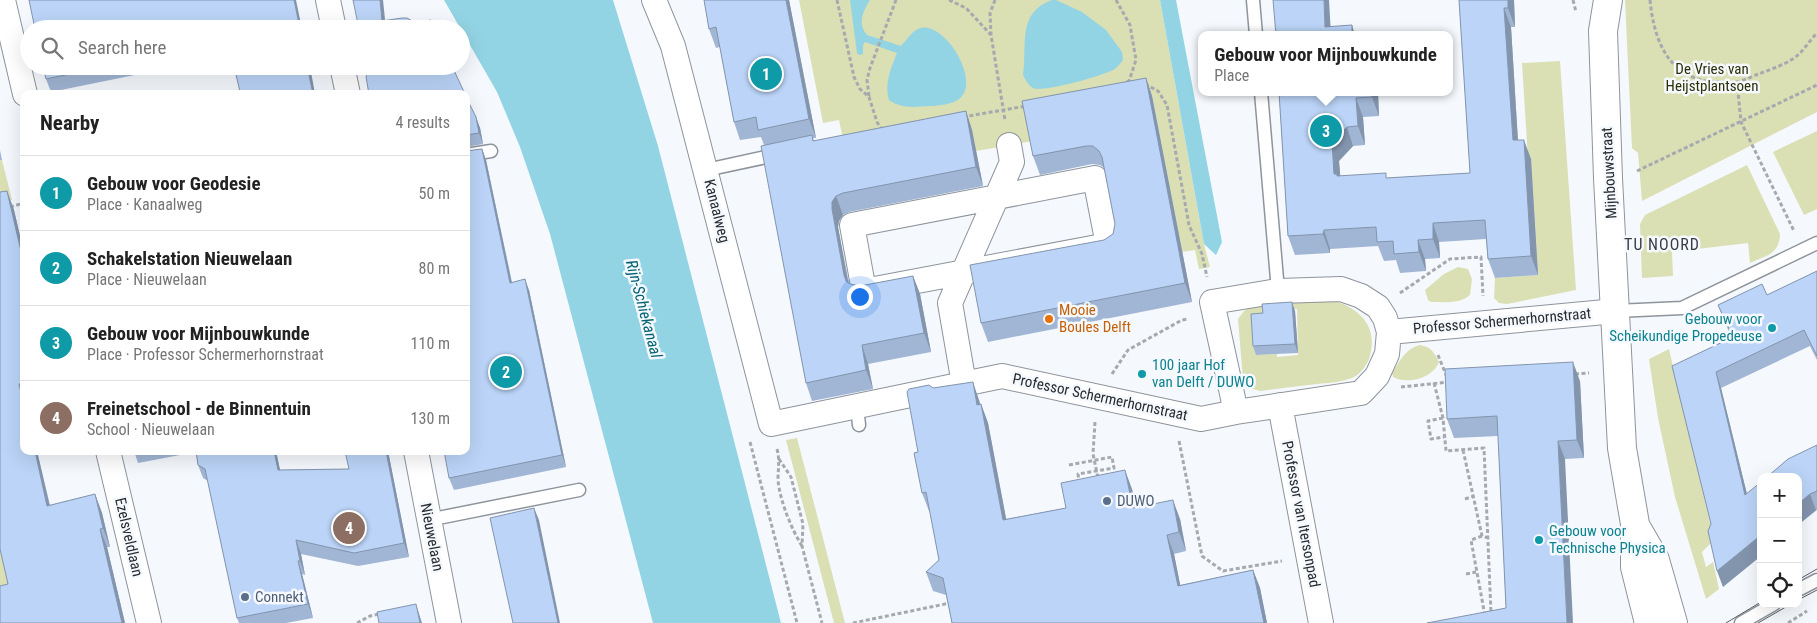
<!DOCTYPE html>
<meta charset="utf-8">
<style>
:root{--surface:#fff;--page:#f2f2f2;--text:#222;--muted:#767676;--line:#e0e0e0;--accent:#146465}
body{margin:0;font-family:"Roboto Condensed",sans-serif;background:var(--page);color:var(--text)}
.controls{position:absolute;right:15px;bottom:15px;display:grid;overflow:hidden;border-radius:10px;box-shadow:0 5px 20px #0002}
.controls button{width:45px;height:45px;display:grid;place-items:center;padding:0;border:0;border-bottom:1px solid var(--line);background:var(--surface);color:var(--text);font:25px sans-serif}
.you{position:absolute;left:859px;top:296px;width:18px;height:18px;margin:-12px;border:4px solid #fff;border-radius:50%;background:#1a73e8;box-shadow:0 0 0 8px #1a73e833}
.badge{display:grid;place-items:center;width:32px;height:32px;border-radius:50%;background:var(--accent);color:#fff;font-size:16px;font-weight:700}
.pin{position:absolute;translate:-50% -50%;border:2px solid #fff;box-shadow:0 1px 5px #0006}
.popup{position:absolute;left:1198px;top:31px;width:255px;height:65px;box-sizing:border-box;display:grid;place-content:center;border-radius:10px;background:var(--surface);filter:drop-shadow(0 1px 4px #0005);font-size:16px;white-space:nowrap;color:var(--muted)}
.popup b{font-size:19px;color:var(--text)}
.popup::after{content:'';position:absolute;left:50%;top:100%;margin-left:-10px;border:10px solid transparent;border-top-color:var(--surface)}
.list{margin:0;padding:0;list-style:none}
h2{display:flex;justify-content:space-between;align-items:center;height:65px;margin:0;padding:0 20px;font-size:21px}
h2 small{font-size:16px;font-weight:400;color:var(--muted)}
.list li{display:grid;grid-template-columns:32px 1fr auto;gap:15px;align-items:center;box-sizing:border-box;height:75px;padding:0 20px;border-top:1px solid var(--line)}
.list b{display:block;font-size:19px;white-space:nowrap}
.list p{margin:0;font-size:16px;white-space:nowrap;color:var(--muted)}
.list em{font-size:16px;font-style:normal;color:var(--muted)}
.icon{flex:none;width:28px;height:28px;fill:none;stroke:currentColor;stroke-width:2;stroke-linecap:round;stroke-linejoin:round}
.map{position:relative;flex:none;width:1817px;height:623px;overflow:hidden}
.search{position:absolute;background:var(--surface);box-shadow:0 5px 20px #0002;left:20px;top:20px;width:450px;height:55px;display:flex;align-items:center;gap:12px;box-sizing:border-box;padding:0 18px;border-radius:28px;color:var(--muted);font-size:19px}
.panel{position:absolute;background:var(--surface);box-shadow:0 5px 20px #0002;left:20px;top:90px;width:450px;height:365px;border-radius:10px}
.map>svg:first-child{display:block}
</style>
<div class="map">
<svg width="1817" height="623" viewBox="0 0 1817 623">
<rect width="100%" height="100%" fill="#f5f9fe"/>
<!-- green -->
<path fill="#dadfb4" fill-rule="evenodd" d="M 799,0 L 1160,0 L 1204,244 L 1210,267 L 1199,269 L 1195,250 L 1182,252 L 1152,96 L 1033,141 L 976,151 L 972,130 L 846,154 L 839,120 L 823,123 Z
M 1625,0 L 1817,0 L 1817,112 L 1642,201 L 1638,153 L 1632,148 Z
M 1560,61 L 1576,290 L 1507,304 L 1499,303 L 1494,298 L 1495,278 L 1538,275 L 1531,159 L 1528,159 L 1522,63 Z
M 1817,131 L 1817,209 L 1804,215 L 1773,152 Z
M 0,160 L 2,160 L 12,200 L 0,202 Z
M 1747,165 L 1780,234 C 1779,255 1767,255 1750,263 L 1748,243 L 1672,252 L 1673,276 L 1642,278 L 1640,224 L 1645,215 Z
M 1458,267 L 1468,269 L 1472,279 L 1470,295 C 1460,304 1444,302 1431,302 L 1428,300 L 1425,290 L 1444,274 Z
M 1327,299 C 1358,306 1380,325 1369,359 C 1366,366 1360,375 1352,378 C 1341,382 1329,383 1317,384 C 1298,386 1279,389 1260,391 L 1250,388 L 1243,380 L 1238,319 L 1244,311 L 1252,306 ZM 1297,309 L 1298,355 L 1277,357 L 1277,354 L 1256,355 L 1274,310 Z
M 1420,345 C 1431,347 1434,352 1439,362 C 1433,378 1408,385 1393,377 L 1392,373 C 1400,361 1405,349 1420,345 Z
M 1669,349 L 1714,540 L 1702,552 L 1706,567 L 1713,562 L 1719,589 L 1706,599 L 1675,497 L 1658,418 L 1649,359 Z
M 797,438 L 845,623 L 834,623 L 786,440 Z
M 0,537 L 14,603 L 0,606 Z"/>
<!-- water -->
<path fill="#93d4e4" d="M 444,0 L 613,0 L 658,146 L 781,623 L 653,623 L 550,234 L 520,147 L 497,92 Z
M 850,0 L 870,0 C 863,11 857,24 867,35 L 901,46 C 907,40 912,30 921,28 C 945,22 982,82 959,99 C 953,104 938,106 930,106 C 914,107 902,109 889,100 C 884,84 891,68 897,53 L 865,42 L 863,45 L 863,54 L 859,55 L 857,53 Z
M 1052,0 L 1056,0 L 1082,12 L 1106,30 L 1122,52 L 1123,60 C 1121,63 1118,66 1115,69 C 1106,75 1042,93 1033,88 C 1028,85 1025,79 1023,75 C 1028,46 1016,13 1052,0 Z
M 1160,0 L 1176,0 L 1222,242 L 1216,255 L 1204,244 Z"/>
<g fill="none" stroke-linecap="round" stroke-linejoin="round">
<defs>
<path id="lane" d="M 1253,0 L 1256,35
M 1261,92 L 1278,291
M 466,155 L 491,151
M 706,170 L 780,154
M 1616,311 L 1682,308 L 1817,243
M 857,407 L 859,425
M 428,520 L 579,490
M 1798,590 L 1817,580
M 1741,623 L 1774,604"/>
<path id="street" d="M 3,0 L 25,94
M 328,0 L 334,29
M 654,0 L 673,46 L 771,424 L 1002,376 L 1201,419 L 1236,412
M 342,66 L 348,94
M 1095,178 L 1108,245 L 864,291 L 852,225 Z
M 1341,289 L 1361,296 L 1378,307 L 1385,318 L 1389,332 L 1387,354 L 1377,376 L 1361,393 L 1236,412 L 1212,302 L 1278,291 Z
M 1389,332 L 1616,311
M 964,384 L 950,303 L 1012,162 L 1009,145
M 1280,405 L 1321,623
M 108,451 L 149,623
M 416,451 L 449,623"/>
<path id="secondary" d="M 1608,0 L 1603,31 L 1608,178 L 1622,448 L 1635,524 L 1635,567 L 1649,623
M 1636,527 L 1655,560 L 1673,623"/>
</defs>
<!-- lane casing -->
<use href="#lane" stroke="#8e949c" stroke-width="15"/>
<!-- street casing -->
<use href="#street" stroke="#8e949c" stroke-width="26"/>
<!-- secondary casing -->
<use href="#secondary" stroke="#8e949c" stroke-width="30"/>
<!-- path -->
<path stroke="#a6aaae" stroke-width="3" stroke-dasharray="4 2.5" stroke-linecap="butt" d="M 837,0 L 854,77 L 860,89 L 869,97 L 877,122 L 883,131
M 949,0 L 966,8 L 991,35
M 995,0 L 990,13 L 991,35 L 1005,120
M 1116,0 L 1130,25 L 1136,60 L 1129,81 L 1126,82
M 1573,0 L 1576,12
M 1650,0 C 1654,41 1669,81 1718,82 C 1724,82 1731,83 1737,82 C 1744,81 1752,76 1759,74 C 1773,68 1789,64 1800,53 C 1806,47 1811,39 1817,33
M 1737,82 L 1741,122 L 1794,231
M 1145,84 L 1158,91 L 1167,105 L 1189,225 L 1202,254 L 1207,277
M 869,96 L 867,80 L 870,68 L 896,0
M 963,117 L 1026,106
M 1637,171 L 1817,85
M 10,207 L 24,203
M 1400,293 L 1450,259 L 1481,257 L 1483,296
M 1438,355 L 1446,375
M 1112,374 L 1128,350 L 1182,320 L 1188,319
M 1575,374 L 1589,373
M 1434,383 L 1443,418 L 1446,451 L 1484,448 L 1491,613
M 1401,387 L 1449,382
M 1443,418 L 1428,421 L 1431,439 L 1444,437
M 1095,422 L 1093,454 L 1098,478
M 1179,441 L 1202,556 L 1223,571 L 1282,561
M 750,442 L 797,623
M 777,449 C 780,460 778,469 778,480 C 780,501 791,528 802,546
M 1463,450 L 1482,536 L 1488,538
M 779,459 L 791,477 L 803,524 L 802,546 L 822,623
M 1069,465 L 1112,457 L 1114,468 L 1078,474 L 1079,481
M 1465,499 L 1474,496
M 1482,536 L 1471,540 L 1485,616
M 1466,574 L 1476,572
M 357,623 L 370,616 L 379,614
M 853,623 L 950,603
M 1788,623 L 1807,611"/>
<!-- lane -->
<use href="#lane" stroke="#fff" stroke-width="12"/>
<!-- street -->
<use href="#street" stroke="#fff" stroke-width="24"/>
<!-- secondary -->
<use href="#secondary" stroke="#fff" stroke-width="28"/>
<!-- tram -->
<path stroke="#5b5e61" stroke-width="1" d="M 1798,580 L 1817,569
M 1798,600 L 1817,590
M 1726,623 L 1761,602
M 1758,623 L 1791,604"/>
</g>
<!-- wall -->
<path fill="#a1b6d4" d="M 704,0 L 789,0 L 816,138 L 813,138 L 814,141 L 966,111 L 972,130 L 983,186 L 849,212 L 843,215 L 839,221 L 838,227 L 849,283 L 850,284 L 860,286 L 913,276 L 920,294 L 931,352 L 868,364 L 873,389 L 812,401 L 806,383 L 764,145 L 761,137 L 740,140 L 734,122 L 720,47 L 716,48 L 709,29 Z
M 1459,0 L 1514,0 L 1515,27 L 1511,27 L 1518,140 L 1531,159 L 1538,275 L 1495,278 L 1488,259 L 1486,239 L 1439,242 L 1440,258 L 1425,259 L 1426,271 L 1400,273 L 1396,260 L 1384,261 L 1378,246 L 1330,249 L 1330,253 L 1295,255 L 1288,236 L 1279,92 L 1378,92 L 1379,116 L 1363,117 L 1365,145 L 1353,146 L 1339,161 L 1340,176 L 1387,178 L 1470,173 Z
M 43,66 L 179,66 L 51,92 L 46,79 Z
M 1146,78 L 1152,96 L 1192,302 L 988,342 L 981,323 L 1113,234 L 1115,224 L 1104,168 L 1100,165 L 1092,164 L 1040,175 L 1033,156 Z
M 466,97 L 480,128 L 483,144 L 466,147 Z
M 482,149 L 486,160 L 512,282 L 529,290 L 566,467 L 454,490 L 449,478 Z
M 0,150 L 2,160 L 0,160 Z
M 7,191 L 14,210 L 24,253 L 24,451 L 37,451 L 50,505 L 95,494 L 102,513 L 110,547 L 107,547 L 125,623 L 0,623 L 8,584 Z
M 1817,271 L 1817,360 L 1810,346 L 1721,388 L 1747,494 L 1723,587 L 1711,524 L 1672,366 L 1732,338 L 1724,321 L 1718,305 L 1767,295 Z
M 1295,311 L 1298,353 L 1256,355 L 1253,346 Z
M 1580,381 L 1584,458 L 1565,459 L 1506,608 L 1498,436 L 1454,438 L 1447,419 Z
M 933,388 L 979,400 L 980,404 L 981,404 L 988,423 L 1006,519 L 1066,508 L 1132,489 L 1136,508 L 1180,519 L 1186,551 L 1174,554 L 1180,585 L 1253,570 L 1260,588 L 1267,623 L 952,623 L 946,595 L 933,591 L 926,572 L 939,560 L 930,511 L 929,511 L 922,493 L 918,452 Z
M 1817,445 L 1817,510 L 1798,525 Z
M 134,451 L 276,451 L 280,470 L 349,469 L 388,451 L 409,557 L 358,566 L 301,554 L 305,575 L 302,574 L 313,618 L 286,623 L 239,623 L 237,618 L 208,481 L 203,478 L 198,465 L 196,452 L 138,463 Z"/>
<!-- shaded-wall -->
<path fill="#8394ad" d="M 294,0 L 296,0 L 302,29 L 300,29 Z
M 380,0 L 383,0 L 386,29 L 382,21 Z
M 786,0 L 789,0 L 816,138 L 809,119 Z
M 1324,0 L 1329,0 L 1331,35 L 1325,27 Z
M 1508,0 L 1514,0 L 1515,27 L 1508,8 Z
M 1504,8 L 1511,27 L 1519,159 L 1513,140 Z
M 1352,25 L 1355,35 L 1352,35 Z
M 307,66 L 310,66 L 315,94 L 313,94 Z
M 1146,78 L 1152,96 L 1192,302 L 1185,283 Z
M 1372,92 L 1378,92 L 1379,116 L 1372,97 Z
M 1356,98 L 1363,117 L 1365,145 L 1358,126 Z
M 966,111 L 972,130 L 983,186 L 976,167 Z
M 476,117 L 480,128 L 483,144 L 479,133 Z
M 1347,127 L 1353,146 L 1339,161 L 1341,184 L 1334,174 L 1332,142 Z
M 1524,140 L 1531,159 L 1538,275 L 1531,256 Z
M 482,149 L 486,160 L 514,294 L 510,283 Z
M 7,191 L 14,210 L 24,253 L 24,264 Z
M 836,196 L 843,215 L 839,221 L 838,227 L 850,293 L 844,275 L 832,209 L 832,202 Z
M 1433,223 L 1439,242 L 1440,258 L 1433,239 Z
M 1324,230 L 1330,249 L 1330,253 L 1323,234 Z
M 1418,240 L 1425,259 L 1426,271 L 1419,252 Z
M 913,276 L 920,294 L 931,352 L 924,333 Z
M 525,279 L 529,290 L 566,467 L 562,455 Z
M 1292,302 L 1295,311 L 1298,353 L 1295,344 Z
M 862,345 L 868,364 L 873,389 L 866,370 Z
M 1573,362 L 1580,381 L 1584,458 L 1577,440 Z
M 1716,372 L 1721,388 L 1751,511 L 1745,495 Z
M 973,382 L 979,400 L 984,423 L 977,405 Z
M 19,384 L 24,397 L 24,404 Z
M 981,404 L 988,423 L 1010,539 L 1003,520 Z
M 1558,441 L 1565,459 L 1573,623 L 1567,623 Z
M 35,451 L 37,451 L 54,525 L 47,506 Z
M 274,451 L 276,451 L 283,484 L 278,470 Z
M 386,451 L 388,451 L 409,557 L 404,543 Z
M 1125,470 L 1132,489 L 1139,527 L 1133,508 Z
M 95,494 L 102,513 L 110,547 L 103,528 Z
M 1810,494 L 1816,510 L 1798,525 L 1798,504 Z
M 1173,500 L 1180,519 L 1186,551 L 1179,532 Z
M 534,508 L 539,520 L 560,623 L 558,623 Z
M 100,529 L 107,547 L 125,623 L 122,623 Z
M 1167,535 L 1174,554 L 1184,604 L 1178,586 Z
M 1761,535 L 1761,556 L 1723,587 L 1717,571 Z
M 296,540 L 301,554 L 305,575 L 300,561 Z
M 298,561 L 302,574 L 313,618 L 308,604 Z
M 1253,570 L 1260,588 L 1267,623 L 1264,623 Z
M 416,604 L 421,620 L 422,623 L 420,623 Z"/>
<!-- building -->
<path fill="#bbd4f7" stroke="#8394ad" d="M 29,0 L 294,0 L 300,29 L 35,29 Z
M 353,0 L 380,0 L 382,21 L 402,18 L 407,18 L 416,23 L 431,20 L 435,29 L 359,29 Z
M 704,0 L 786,0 L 809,119 L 758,130 L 756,117 L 734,122 L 716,27 L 709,29 Z
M 1273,0 L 1324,0 L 1325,27 L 1352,25 L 1352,35 L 1276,35 Z
M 1459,0 L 1508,0 L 1508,8 L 1504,8 L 1513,140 L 1524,140 L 1531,256 L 1488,259 L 1485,220 L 1433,223 L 1433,239 L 1418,240 L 1419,252 L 1394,254 L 1393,241 L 1377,242 L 1376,227 L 1324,230 L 1323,234 L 1288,236 L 1279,92 L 1372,92 L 1372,97 L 1356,98 L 1358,126 L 1347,127 L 1332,142 L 1334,174 L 1337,174 L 1337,176 L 1386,173 L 1386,178 L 1470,173 Z
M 43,66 L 108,66 L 46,79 Z
M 234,66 L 307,66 L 313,94 L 230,94 L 240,92 Z
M 367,66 L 452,66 L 465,94 L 369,94 L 366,77 L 368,71 Z
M 1146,78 L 1185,283 L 981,323 L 970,265 L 1104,240 L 1113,234 L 1115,224 L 1102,157 L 1099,151 L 1093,146 L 1086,146 L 1033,156 L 1022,101 Z
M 466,97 L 476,117 L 479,133 L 466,135 Z
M 966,111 L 976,167 L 843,193 L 836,196 L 832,202 L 832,209 L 844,275 L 846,281 L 850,284 L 860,286 L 913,276 L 924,333 L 862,345 L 866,370 L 806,383 L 761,146 L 812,135 L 813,141 Z
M 482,149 L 510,283 L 525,279 L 562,455 L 449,478 L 444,451 L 466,451 L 466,151 Z
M 7,191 L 24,264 L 24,383 L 19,384 L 24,404 L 24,451 L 35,451 L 47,506 L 95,494 L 103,528 L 100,529 L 122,623 L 0,623 L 0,586 L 8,584 L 0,549 L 0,192 Z
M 1817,271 L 1817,356 L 1804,330 L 1716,372 L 1745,495 L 1761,482 L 1761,535 L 1717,571 L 1708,531 L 1711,524 L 1672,366 L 1733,337 L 1718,305 L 1762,284 L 1767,295 Z
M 1292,302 L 1295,344 L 1253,346 L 1251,314 L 1263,313 L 1262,304 Z
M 1573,362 L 1577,440 L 1558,441 L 1567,623 L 1427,623 L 1506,608 L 1497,416 L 1447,419 L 1445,369 Z
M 973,382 L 977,405 L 981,404 L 1003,520 L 1066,508 L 1061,483 L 1125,470 L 1133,508 L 1173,500 L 1179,532 L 1167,535 L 1178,586 L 1253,570 L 1264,623 L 952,623 L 943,578 L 926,572 L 939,560 L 926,492 L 922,493 L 914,453 L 918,452 L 907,392 L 909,389 L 929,385 L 933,388 Z
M 1817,445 L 1817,491 L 1810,494 L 1798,504 L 1798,477 L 1767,477 L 1788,459 Z
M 196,451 L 274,451 L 278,470 L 349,469 L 345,451 L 386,451 L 404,543 L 354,553 L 296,540 L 300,561 L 298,561 L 308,604 L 237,618 L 205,469 L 198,465 Z
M 534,508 L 558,623 L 513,623 L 490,518 Z
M 416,604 L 420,623 L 379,623 L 377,612 Z"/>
<!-- markers -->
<circle fill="#e8710a" stroke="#f5f9fe" stroke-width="2" cx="1049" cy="319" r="5"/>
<g fill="#0f9aa8" stroke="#f5f9fe" stroke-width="2">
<circle cx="1772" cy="328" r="5"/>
<circle cx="1142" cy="374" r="5"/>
<circle cx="1539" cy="540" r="5"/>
</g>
<g fill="#5c6f8a" stroke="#f5f9fe" stroke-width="2">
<circle cx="1107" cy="501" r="5"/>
<circle cx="245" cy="597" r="5"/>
</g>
<g text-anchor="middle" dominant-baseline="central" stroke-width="5" stroke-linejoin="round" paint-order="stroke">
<!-- park labels -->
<g font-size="15" fill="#2c2f05" stroke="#f5f9fe">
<text x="1712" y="69">De Vries van<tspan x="1712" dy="17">Heijstplantsoen</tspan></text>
</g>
<!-- street labels -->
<g font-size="15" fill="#282b2e" stroke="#f5f9fe">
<text transform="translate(1609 173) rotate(-93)">Mijnbouwstraat</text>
<text transform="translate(717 211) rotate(76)">Kanaalweg</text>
<text transform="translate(1502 321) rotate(-5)">Professor Schermerhornstraat</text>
<text transform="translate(1100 397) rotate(12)">Professor Schermerhornstraat</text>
<text transform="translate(1301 514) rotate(79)">Professor van Itersonpad</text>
<text transform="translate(129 537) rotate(77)">Ezelsveldlaan</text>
<text transform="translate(432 537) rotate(79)">Nieuwelaan</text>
</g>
<!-- food labels -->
<g font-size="15" fill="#c56008" stroke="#f5f9fe" text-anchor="start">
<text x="1059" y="310">Mooie<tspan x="1059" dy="17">Boules Delft</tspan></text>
</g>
<!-- culture labels -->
<g font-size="15" fill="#0d838f" stroke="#f5f9fe" text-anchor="start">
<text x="1762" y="319" text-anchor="end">Gebouw voor<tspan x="1762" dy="17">Scheikundige Propedeuse</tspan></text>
<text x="1152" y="365">100 jaar Hof<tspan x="1152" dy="17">van Delft / DUWO</tspan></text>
<text x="1549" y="531">Gebouw voor<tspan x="1549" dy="17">Technische Physica</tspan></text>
</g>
<!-- service labels -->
<g font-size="15" fill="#4e5e75" stroke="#f5f9fe" text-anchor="start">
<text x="1117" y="501">DUWO</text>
<text x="255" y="597">Connekt</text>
</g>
<!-- neighbourhood labels -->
<g font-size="16" letter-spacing="1" fill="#373d43" stroke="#f5f9fe">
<text x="1662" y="244">TU NOORD</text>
</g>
<!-- water labels -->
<g font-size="16" font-style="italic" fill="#046373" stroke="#f5f9fe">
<text transform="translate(644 309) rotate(75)">Rijn-Schiekanaal</text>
</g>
</g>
</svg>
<div class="controls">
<button>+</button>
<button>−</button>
<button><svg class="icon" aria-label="locate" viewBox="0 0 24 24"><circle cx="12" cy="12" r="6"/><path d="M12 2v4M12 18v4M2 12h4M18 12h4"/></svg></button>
</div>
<div class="you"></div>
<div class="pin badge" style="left:766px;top:74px;background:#0f9aa8">1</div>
<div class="pin badge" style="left:506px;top:372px;background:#0f9aa8">2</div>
<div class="pin badge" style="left:1326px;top:131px;background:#0f9aa8">3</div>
<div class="popup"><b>Gebouw voor Mijnbouwkunde</b>Place</div>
<div class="pin badge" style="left:349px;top:528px;background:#8d6e63">4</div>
<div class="search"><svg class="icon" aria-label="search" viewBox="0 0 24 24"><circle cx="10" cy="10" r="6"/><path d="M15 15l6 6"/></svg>Search here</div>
<section class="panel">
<h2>Nearby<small>4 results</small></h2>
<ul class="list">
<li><span class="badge" style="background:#0f9aa8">1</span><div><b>Gebouw voor Geodesie</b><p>Place · Kanaalweg</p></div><em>50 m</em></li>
<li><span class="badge" style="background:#0f9aa8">2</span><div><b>Schakelstation Nieuwelaan</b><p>Place · Nieuwelaan</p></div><em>80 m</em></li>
<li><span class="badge" style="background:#0f9aa8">3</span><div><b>Gebouw voor Mijnbouwkunde</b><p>Place · Professor Schermerhornstraat</p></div><em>110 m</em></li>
<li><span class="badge" style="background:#8d6e63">4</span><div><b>Freinetschool - de Binnentuin</b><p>School · Nieuwelaan</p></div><em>130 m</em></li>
</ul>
</section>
</div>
